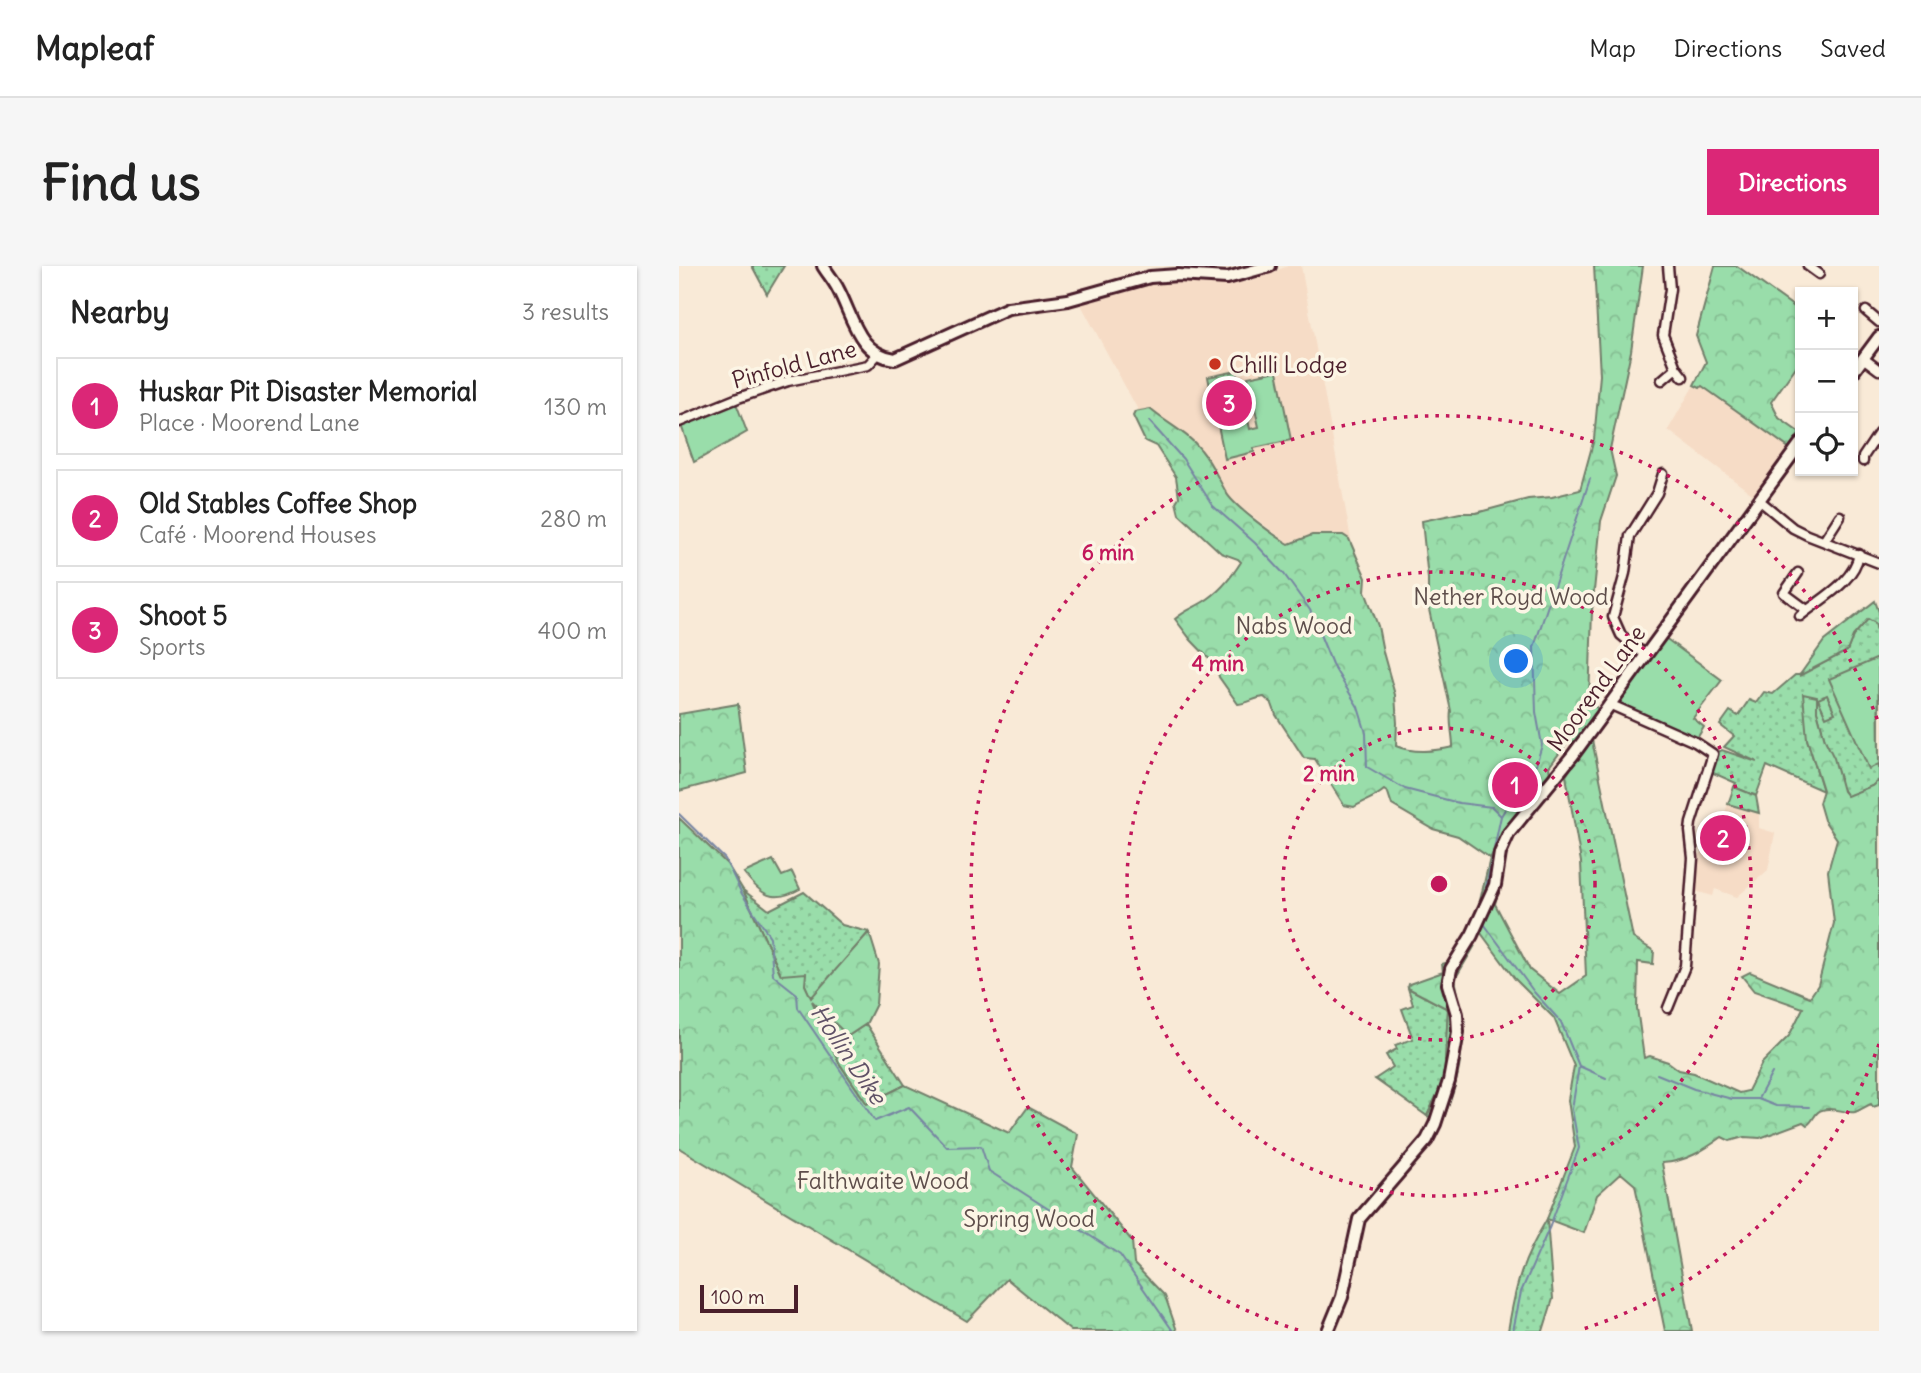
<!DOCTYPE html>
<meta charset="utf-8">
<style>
:root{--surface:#fff;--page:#f6f6f6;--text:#222;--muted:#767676;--line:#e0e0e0;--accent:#db2777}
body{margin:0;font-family:Delius,sans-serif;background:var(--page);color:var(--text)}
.controls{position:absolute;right:21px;top:21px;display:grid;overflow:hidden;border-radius:0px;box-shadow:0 2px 5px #0004}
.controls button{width:63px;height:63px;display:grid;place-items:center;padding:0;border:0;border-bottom:2px solid var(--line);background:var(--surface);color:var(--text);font:35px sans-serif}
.scale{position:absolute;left:21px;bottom:18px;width:98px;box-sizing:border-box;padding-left:7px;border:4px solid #4a1f2b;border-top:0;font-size:19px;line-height:24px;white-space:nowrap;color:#4a1f2b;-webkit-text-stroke:5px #fcf5e5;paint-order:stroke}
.you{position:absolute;left:838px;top:396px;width:24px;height:24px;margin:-18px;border:5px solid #fff;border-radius:50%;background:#1a73e8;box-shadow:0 0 0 10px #1a73e833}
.badge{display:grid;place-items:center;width:46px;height:46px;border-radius:50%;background:var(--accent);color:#fff;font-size:23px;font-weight:700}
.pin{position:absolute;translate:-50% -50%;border:4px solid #fff;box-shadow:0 2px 7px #0006}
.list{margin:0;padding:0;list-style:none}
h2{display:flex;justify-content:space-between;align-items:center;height:91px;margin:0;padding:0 28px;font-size:30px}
h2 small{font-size:23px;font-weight:400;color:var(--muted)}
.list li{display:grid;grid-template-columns:46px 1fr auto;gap:21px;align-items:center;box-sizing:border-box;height:98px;margin:0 14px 14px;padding:0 14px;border:2px solid var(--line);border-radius:0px}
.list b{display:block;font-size:26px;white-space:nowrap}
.list p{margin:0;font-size:23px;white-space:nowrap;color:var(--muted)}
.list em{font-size:23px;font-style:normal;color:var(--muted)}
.icon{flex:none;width:38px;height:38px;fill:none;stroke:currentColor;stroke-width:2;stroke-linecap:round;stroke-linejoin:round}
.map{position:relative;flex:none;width:1200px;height:1065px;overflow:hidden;border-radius:0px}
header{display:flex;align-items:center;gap:42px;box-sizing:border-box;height:98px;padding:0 35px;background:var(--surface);border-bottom:2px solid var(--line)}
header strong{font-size:33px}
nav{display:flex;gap:38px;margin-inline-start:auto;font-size:24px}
.intro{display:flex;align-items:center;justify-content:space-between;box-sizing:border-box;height:168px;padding:0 42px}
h1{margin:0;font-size:49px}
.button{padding:18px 32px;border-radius:0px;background:var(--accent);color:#fff;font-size:24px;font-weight:700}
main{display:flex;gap:42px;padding:0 42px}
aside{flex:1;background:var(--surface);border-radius:0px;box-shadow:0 2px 5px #0004}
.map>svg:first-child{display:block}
</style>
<header>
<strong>Mapleaf</strong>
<nav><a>Map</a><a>Directions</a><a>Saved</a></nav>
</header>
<div class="intro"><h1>Find us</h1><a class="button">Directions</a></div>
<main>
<aside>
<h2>Nearby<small>3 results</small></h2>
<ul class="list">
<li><span class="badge">1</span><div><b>Huskar Pit Disaster Memorial</b><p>Place · Moorend Lane</p></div><em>130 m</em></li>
<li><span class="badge">2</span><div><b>Old Stables Coffee Shop</b><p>Café · Moorend Houses</p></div><em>280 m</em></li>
<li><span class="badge">3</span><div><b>Shoot 5</b><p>Sports</p></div><em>400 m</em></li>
</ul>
</aside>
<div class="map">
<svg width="1200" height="1065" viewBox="0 0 1200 1065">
<defs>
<pattern id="grass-dots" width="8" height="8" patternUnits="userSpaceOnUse" patternTransform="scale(1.75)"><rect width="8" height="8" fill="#9da"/><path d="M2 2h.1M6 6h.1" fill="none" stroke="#85bd92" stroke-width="1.8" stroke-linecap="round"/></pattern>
<pattern id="forest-crowns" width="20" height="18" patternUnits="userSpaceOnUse" patternTransform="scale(1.75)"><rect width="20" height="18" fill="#9da"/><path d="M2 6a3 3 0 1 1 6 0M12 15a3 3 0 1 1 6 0" fill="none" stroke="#85bd92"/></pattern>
</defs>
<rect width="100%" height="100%" fill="#f9ead7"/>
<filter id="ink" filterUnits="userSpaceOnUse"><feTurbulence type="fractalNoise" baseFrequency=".0143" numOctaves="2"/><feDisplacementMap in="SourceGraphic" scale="14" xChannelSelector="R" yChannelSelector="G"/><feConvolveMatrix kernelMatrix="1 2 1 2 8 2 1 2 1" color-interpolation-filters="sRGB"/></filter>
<g filter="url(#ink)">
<!-- built -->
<path fill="#f6dcc6" d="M 609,0 L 622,0 L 673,279 L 670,273 L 664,269 L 633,269 L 610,278 L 559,239 L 547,228 L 531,200 L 501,165 L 489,158 L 471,143 L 460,146 L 400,35 L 465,17 L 567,16 Z
M 1015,119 L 1020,122 L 1022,119 L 1110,182 L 1077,231 L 989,164 Z
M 1049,538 L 1080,547 L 1080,562 L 1096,567 L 1089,604 L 1058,631 L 1036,623 L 1034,630 L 1016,625 L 1019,589 L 1034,580 Z"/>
<!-- grass -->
<path fill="url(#grass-dots)" stroke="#727e6a" stroke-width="2" d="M 73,0 L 105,0 L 88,28 Z
M 1189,353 L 1196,356 L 1200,372 L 1200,514 L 1193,520 L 1168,531 L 1161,519 L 1161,512 L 1146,474 L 1138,445 L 1128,473 L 1144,525 L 1088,500 L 1077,530 L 1055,521 L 1057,517 L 1032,506 L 1039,486 L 1043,484 L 1078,496 L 1045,481 L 1055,470 L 1041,459 L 1051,445 L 1059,450 L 1070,434 L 1077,437 L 1085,426 L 1094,428 L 1116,409 L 1120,409 L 1168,385 L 1174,370 Z
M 64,624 L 90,644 L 125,626 L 163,659 L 190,666 L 133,733 L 169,770 L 187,758 L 226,819 L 188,838 L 160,797 L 126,719 L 102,709 Z
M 729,722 L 769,743 L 765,814 L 748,850 L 696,813 L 714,801 L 707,789 L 718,783 L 716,779 L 734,773 L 723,743 L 734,739 Z
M 868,953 L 874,1033 L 864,1065 L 829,1065 C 837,1017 843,995 868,953 Z"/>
<!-- forest -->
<path fill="url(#forest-crowns)" stroke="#727e6a" stroke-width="2" d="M 915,0 L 964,0 L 952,85 L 931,183 L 937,210 L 922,255 L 913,345 L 910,435 L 919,443 L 896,477 L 888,477 L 870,501 L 871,508 L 825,563 L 812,591 L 829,583 L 816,638 L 851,704 L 881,728 L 907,710 L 902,596 L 887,510 L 912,469 L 954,672 L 975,685 L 974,698 L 959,696 L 958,742 L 965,792 L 971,790 L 989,796 L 1000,804 L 1015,807 L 1060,827 L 1069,825 L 1083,797 L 1110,770 L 1124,742 L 1075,725 L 1063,710 L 1071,706 L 1131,731 L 1139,719 L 1155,657 L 1149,605 L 1158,573 L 1145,554 L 1140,537 L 1144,524 L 1128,473 L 1124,428 L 1138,431 L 1138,445 L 1146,474 L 1155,492 L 1164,525 L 1168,530 L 1193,520 L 1200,514 L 1200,839 L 1194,841 L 1192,838 C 1187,840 1182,844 1176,846 C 1166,848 1154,840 1143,844 C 1135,846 1135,855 1128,859 L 1124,856 L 1081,872 L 1065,871 L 1051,875 L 1043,871 C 1025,884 1007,896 983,897 L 1013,1065 L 986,1065 L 956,919 L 942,907 L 918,929 L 905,967 L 868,953 L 896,881 L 889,834 L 895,800 L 875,752 L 836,713 L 799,663 L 800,639 L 811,592 L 779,570 L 754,563 L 713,539 L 709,527 L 705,524 C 696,532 685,535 675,541 L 665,539 L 636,493 L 625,492 L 597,449 L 593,438 L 585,431 C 576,432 569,437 559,438 L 540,411 L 538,401 L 512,374 L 496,353 C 505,345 514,342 524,336 C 541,326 552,312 562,296 L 559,293 L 542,287 L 500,248 L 497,236 L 500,231 L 497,211 L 477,180 L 466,175 L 454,150 L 456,146 L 471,143 C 487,157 509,167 522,184 C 532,196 539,212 547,226 C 553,239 596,270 610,278 L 633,269 L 664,269 L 670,273 L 687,312 L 686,325 L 699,360 L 704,386 L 716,429 L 718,457 L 717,480 C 736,488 755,485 774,481 C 774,468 770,458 772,445 L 749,339 L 749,313 L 743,255 L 781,247 L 797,247 L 849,233 L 873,231 L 901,224 L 915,173 L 921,109 Z
M 1036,0 L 1058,0 L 1121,45 L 1121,95 L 1092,136 L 1100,152 L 1121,167 L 1110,182 L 1023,120 L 1021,122 L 1015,119 L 1027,96 L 1017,70 Z
M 1196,335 L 1200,346 L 1200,372 L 1196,357 L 1189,353 L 1174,370 L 1168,385 L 1120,410 L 1145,375 Z
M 59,438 L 68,507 L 0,525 L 0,448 Z
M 1055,521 L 1077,530 L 1080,547 L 1049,538 Z
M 0,552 L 48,598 L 64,624 L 102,709 L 127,707 L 126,719 L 132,732 L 190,666 L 200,698 L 197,738 L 187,758 L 169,770 L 133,735 L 160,797 L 188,838 L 226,819 L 330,867 L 349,841 L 399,868 L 393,901 L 453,975 L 455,998 L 486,1030 L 498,1065 L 392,1065 L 328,1013 L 288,1055 L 0,882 Z
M 781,681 L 795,681 L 776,713 C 788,768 785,805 763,856 L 748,850 L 765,814 L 769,743 L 729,722 L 730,718 L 764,706 L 763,698 L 770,696 Z"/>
<!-- garden -->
<path fill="#9da" stroke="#727e6a" stroke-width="2" d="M 558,105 L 571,163 L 580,161 L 569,111 L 598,105 L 612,174 L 575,182 L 575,186 L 546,193 L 529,111 Z
M 57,137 L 68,166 L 15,196 L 2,159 Z
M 985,371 L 1043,414 L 1014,452 L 1025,461 L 1017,474 L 937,437 Z
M 1199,392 L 1200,498 L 1190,503 L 1150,413 Z
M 1148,429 L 1156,447 L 1147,451 L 1139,433 Z
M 94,594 L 103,610 L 113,606 L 121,623 C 94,638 82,629 65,607 Z"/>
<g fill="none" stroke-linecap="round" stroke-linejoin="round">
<!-- stream -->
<path stroke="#7785a2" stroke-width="2" d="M 470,155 L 504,193 L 534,240 L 576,277 L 605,308 L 631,344 L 653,398 L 679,441 L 687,467 L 688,501 L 726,523 L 780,537 L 813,541 L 822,550
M 0,548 L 46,593 L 63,628 L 91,671 L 94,709 L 118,728 L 119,742 L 196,855 L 230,841 L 268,881 L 302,880 L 310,905 L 441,989 L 494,1065
M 805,630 L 822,550 L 841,519 L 857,499 L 863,479 L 857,446 L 855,381 L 911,213
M 803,655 L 855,726 L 882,756 L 900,800 L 893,843 L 900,882 L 871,960 L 842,1026 L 834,1065
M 900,800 L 927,812
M 978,808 L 1015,823 L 1053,833 L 1079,833 L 1097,840 L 1130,841
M 1080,831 L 1093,807"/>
<defs>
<path id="street" d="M 1129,0 L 1140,8
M 1187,45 L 1200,56
M 1184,92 L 1200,104
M 997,102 L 1004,111
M 983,114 L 997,102 L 984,69 L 991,23 L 989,0
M 0,156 L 59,132 L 109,115 L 189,99 L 199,88
M 1184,195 L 1184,191 L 1200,167
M 1080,234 L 1114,262 L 1128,269 L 1200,297
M 1145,275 L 1161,250
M 1119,307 L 1105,327 L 1128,344
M 1121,350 C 1141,333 1175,317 1180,288
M 966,389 L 942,369 L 934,351 L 946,307 L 951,270 L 978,227 L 984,208
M 930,438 L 1016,476 L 1034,488 L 1012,557 L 1011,565 L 1014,592 L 1006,700 L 989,742"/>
<path id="secondary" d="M 144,0 C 149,8 155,15 159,23 C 174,51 179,88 216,93 L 329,42 L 389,34 L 471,11 L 499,9 L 548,12 L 591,0
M 1174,106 L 1200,71
M 649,1065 L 663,1031 L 680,953 L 748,874 L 756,858 L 770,815 L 779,766 L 778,748 L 769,718 L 772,703 L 793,669 L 816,619 L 821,587 L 830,567 L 894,489 L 1121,178"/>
</defs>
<!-- street casing -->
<use href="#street" stroke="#4a1f2b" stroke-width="13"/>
<!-- secondary casing -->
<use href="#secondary" stroke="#4a1f2b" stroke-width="16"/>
<!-- street -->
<use href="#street" stroke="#fcf5e5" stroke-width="8"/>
<!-- secondary -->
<use href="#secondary" stroke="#fcf5e5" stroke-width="10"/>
</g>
</g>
<!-- distance rings -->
<g fill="none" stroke="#c2185b" stroke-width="3.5" stroke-dasharray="3.5 7">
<circle cx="760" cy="618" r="156"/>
<circle cx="760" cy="618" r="312"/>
<path d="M1200 778A468 468 0 0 1 901 1064M619 1064A468 468 0 1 1 1200 458"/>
</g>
<!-- markers -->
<circle fill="#c8321e" stroke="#fcf5e5" stroke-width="2.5" cx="536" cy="98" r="7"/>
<g text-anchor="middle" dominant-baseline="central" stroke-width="7" stroke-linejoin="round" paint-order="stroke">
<!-- street labels -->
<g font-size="23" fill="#4a1f2b" stroke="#fcf5e5">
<text transform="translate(115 98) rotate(-15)">Pinfold Lane</text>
<text transform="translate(917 422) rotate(-54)">Moorend Lane</text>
</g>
<!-- poi labels -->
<g font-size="23" fill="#4a1f2b" stroke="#fcf5e5" text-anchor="start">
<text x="550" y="98">Chilli Lodge</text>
</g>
<!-- park labels -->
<g font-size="23" fill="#5e4e4b" stroke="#fcf5e5">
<text x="832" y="330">Nether Royd Wood</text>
<text x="615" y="359">Nabs Wood</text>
<text x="204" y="914">Falthwaite Wood</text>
<text x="350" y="952">Spring Wood</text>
</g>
<!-- water labels -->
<g font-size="24" font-style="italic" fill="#605267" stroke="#fcf5e5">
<text transform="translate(170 788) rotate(56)">Hollin Dike</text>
</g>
</g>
<circle cx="760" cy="618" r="10" fill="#c2185b" stroke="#fcf5e5" stroke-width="3.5"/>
<g font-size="21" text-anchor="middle" font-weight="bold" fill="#c2185b" stroke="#fcf5e5" stroke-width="7" stroke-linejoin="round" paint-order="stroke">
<text x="429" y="294">6 min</text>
<text x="539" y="405">4 min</text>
<text x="650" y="515">2 min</text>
</g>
</svg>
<div class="controls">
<button>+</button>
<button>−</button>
<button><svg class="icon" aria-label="locate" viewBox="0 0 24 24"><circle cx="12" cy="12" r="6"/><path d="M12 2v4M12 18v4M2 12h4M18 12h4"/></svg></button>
</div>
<div class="scale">100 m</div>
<div class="you"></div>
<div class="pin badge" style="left:836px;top:519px">1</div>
<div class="pin badge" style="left:1044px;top:572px">2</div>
<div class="pin badge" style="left:550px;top:137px">3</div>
</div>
</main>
